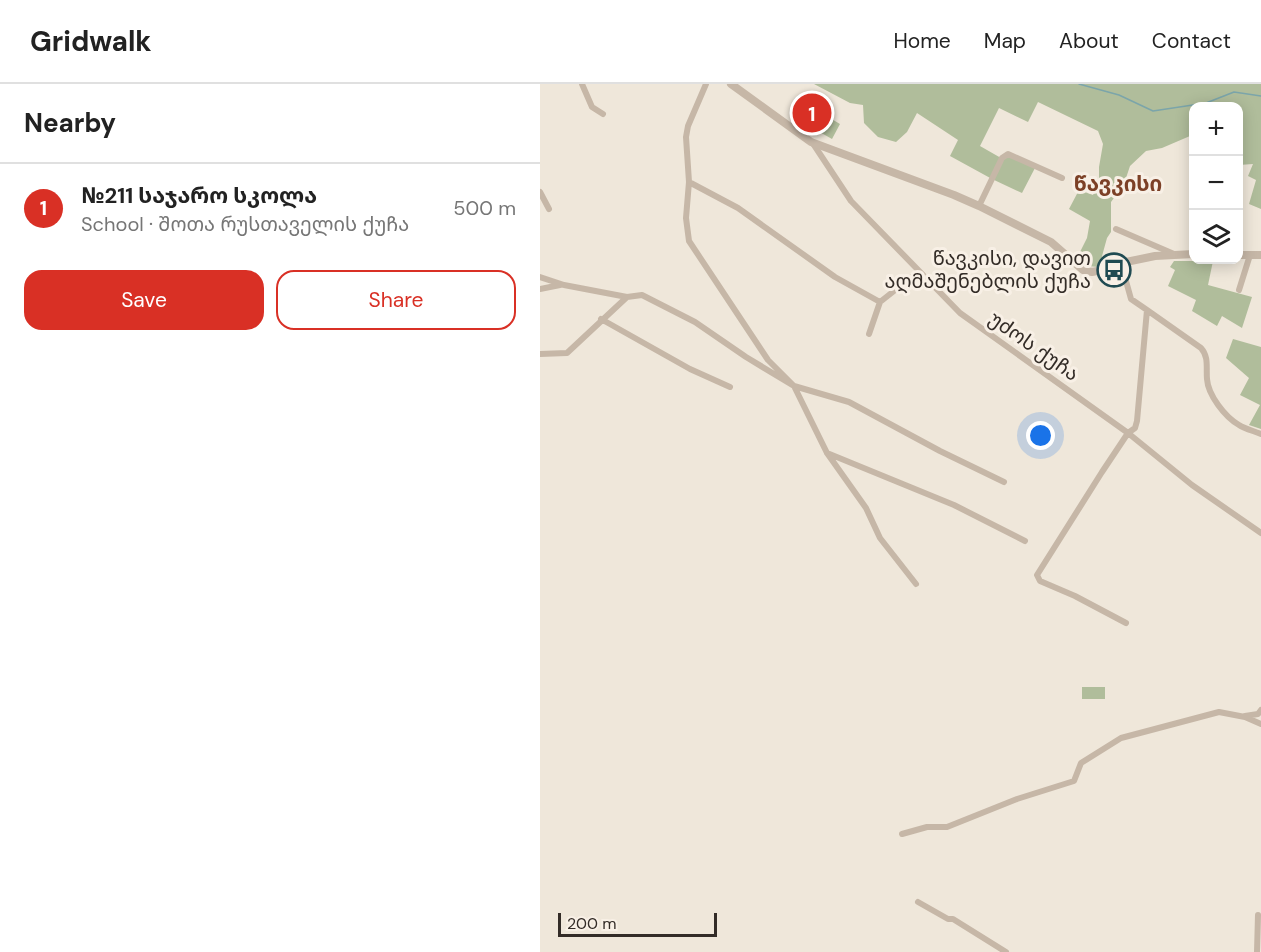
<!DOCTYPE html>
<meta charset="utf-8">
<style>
:root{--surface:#fff;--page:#f2f2f2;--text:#222;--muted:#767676;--line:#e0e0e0;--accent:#d93025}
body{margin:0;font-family:"DM Sans","Noto Sans Georgian",sans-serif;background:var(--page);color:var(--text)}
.controls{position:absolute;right:18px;top:18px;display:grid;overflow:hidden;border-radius:12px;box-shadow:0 3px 15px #0003}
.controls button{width:54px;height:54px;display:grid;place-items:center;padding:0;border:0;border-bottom:2px solid var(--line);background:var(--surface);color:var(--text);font:30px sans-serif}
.scale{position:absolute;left:18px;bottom:15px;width:159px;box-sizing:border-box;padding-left:6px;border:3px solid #332c27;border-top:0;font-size:16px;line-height:21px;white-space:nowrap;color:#332c27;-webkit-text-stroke:4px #f8f0e6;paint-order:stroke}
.you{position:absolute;left:501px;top:352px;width:21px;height:21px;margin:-15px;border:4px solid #fff;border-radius:50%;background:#1a73e8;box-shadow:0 0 0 9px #1a73e833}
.badge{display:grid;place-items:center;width:39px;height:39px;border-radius:50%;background:var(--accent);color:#fff;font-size:20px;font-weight:700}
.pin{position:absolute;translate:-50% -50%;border:3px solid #fff;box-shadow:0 2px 6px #0006}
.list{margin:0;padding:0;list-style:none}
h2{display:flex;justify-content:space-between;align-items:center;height:78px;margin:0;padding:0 24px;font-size:26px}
h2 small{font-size:20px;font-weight:400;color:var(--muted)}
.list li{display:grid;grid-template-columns:39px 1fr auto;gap:18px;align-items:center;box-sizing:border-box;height:90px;padding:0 24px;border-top:2px solid var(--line)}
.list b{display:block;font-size:22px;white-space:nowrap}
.list p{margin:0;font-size:20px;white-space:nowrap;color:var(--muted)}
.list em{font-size:20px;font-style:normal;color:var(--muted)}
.actions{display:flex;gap:12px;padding:18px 24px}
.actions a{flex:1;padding:14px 0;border:2px solid var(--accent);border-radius:18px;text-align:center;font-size:21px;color:var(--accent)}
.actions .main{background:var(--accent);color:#fff}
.icon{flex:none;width:33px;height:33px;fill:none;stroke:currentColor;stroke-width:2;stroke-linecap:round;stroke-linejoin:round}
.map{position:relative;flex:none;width:721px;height:868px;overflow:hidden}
header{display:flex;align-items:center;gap:36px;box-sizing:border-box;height:84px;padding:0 30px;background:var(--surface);border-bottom:2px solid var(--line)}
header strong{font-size:28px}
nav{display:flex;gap:33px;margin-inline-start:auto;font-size:21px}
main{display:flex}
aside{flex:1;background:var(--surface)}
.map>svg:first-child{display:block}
</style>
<header>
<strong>Gridwalk</strong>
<nav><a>Home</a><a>Map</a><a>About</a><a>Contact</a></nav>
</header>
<main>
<aside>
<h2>Nearby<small></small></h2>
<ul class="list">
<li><span class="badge">1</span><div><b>№211 საჯარო სკოლა</b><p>School · შოთა რუსთაველის ქუჩა</p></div><em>500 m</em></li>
</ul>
<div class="actions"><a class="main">Save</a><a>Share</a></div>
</aside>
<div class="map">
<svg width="721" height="868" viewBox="0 0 721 868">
<rect width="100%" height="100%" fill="#efe7da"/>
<!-- green -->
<path fill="#b0bd9b" d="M 274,0 L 721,0 L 721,125 L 709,120 L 716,96 L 708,92 L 713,80 L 699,81 L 698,22 L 654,22 L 653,54 L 650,52 L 622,64 L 606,67 L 590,82 L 584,100 L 571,118 L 571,148 L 567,154 L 559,183 L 546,182 L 536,176 L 547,154 L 550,137 L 529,125 L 539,106 L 553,111 L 559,99 L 559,83 L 563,60 L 558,47 L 498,18 L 488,38 L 459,24 L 440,62 L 461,74 L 468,70 L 496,82 L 482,109 L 452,95 L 410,72 L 418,56 L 377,29 L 367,48 L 356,58 L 338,53 L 324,39 L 323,21 L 310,19 Z
M 278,27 L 300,40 L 292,55 L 269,42 Z
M 634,177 L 673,177 L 668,201 L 712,213 L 702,244 L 682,232 L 677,242 L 652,227 L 656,216 L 628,202 L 635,186 L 630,183 Z
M 693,255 L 721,263 L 721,345 L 709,341 L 720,321 L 700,311 L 709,294 L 686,274 Z
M 542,603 L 565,603 L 565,615 L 542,615 Z"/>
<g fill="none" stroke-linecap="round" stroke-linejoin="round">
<!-- stream -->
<path stroke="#7ba5aa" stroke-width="1.5" d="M 539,0 L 579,11 L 613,27 L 666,19 L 694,8 L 721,12"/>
<!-- minor -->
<path stroke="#c6b7a7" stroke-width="6" d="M 42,0 L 52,23 L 63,30
M 166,0 L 148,42 L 146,53 L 149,98 L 146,134 L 149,157 L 228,276 L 254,302 L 287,369 L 326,424 L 340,454 L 376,500
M 272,58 L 311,117 L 420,229 L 588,349 L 652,401 L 721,449
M 149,98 L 198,124 L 295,193 L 340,218 L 378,188
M 0,108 L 9,125
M 439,122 L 462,74 L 468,70 L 522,94
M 576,145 L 634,170
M 581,179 L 591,215 L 607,226 L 597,337 L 595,344 L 588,349 L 562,388 L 497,491 L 500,497 L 535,512 L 586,539
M 0,193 L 24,201 L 87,213
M 0,205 L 20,201
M 699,206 L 710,171
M 607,226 L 661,264 C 669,273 666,283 667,295 C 668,311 685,333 699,341 C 705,345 714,347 721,350
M 61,235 L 150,285 L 190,303
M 329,250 L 340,218
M 0,270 L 27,269 L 87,213 L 102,211 L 155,238 L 206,273 L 254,302 L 309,318 L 400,367 L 464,398
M 287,369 L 414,421 L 485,457
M 705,632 L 718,630 L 721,626
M 362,750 L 387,743 L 407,743 L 477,715 L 534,697 L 541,679 L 581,654 L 679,628 L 705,633 L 721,640
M 378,818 L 408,835 L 413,835 L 466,868
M 717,868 L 718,831"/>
<!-- tertiary -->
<path stroke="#c6b7a7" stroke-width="8" d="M 191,0 L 271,58 L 414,111 L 439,122 L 511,158 L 543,186 L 552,188 L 562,186 L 581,179 L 615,172 L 654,170
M 698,171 L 721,171"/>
</g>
<!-- icons -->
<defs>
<symbol id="bus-ring" viewBox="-11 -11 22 22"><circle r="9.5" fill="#f8f0e6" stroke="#204b52" stroke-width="1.5"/><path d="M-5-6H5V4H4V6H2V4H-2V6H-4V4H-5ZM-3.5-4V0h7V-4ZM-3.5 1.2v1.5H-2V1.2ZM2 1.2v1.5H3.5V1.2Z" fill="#204b52"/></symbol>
</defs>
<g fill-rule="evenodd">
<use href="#bus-ring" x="555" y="167" width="38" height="38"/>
</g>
<g text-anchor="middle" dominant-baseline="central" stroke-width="6" stroke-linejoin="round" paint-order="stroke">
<!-- poi labels -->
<g font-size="20" fill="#332c27" stroke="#f8f0e6" text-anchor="end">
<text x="551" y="174">წავკისი, დავით<tspan x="551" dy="23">აღმაშენებლის ქუჩა</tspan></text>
</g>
<!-- street labels -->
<g font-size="20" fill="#332c27" stroke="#f8f0e6">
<text transform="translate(494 262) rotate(35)">უძოს ქუჩა</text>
</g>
<!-- neighbourhood labels -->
<g font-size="21" font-weight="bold" fill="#7c4026" stroke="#f8f0e6">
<text x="578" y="100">წავკისი</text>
</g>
</g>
</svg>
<div class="controls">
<button>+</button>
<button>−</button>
<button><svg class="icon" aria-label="layers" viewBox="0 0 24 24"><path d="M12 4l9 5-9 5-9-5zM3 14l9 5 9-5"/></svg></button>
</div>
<div class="scale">200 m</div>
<div class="you"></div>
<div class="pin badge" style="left:272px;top:29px">1</div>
</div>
</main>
